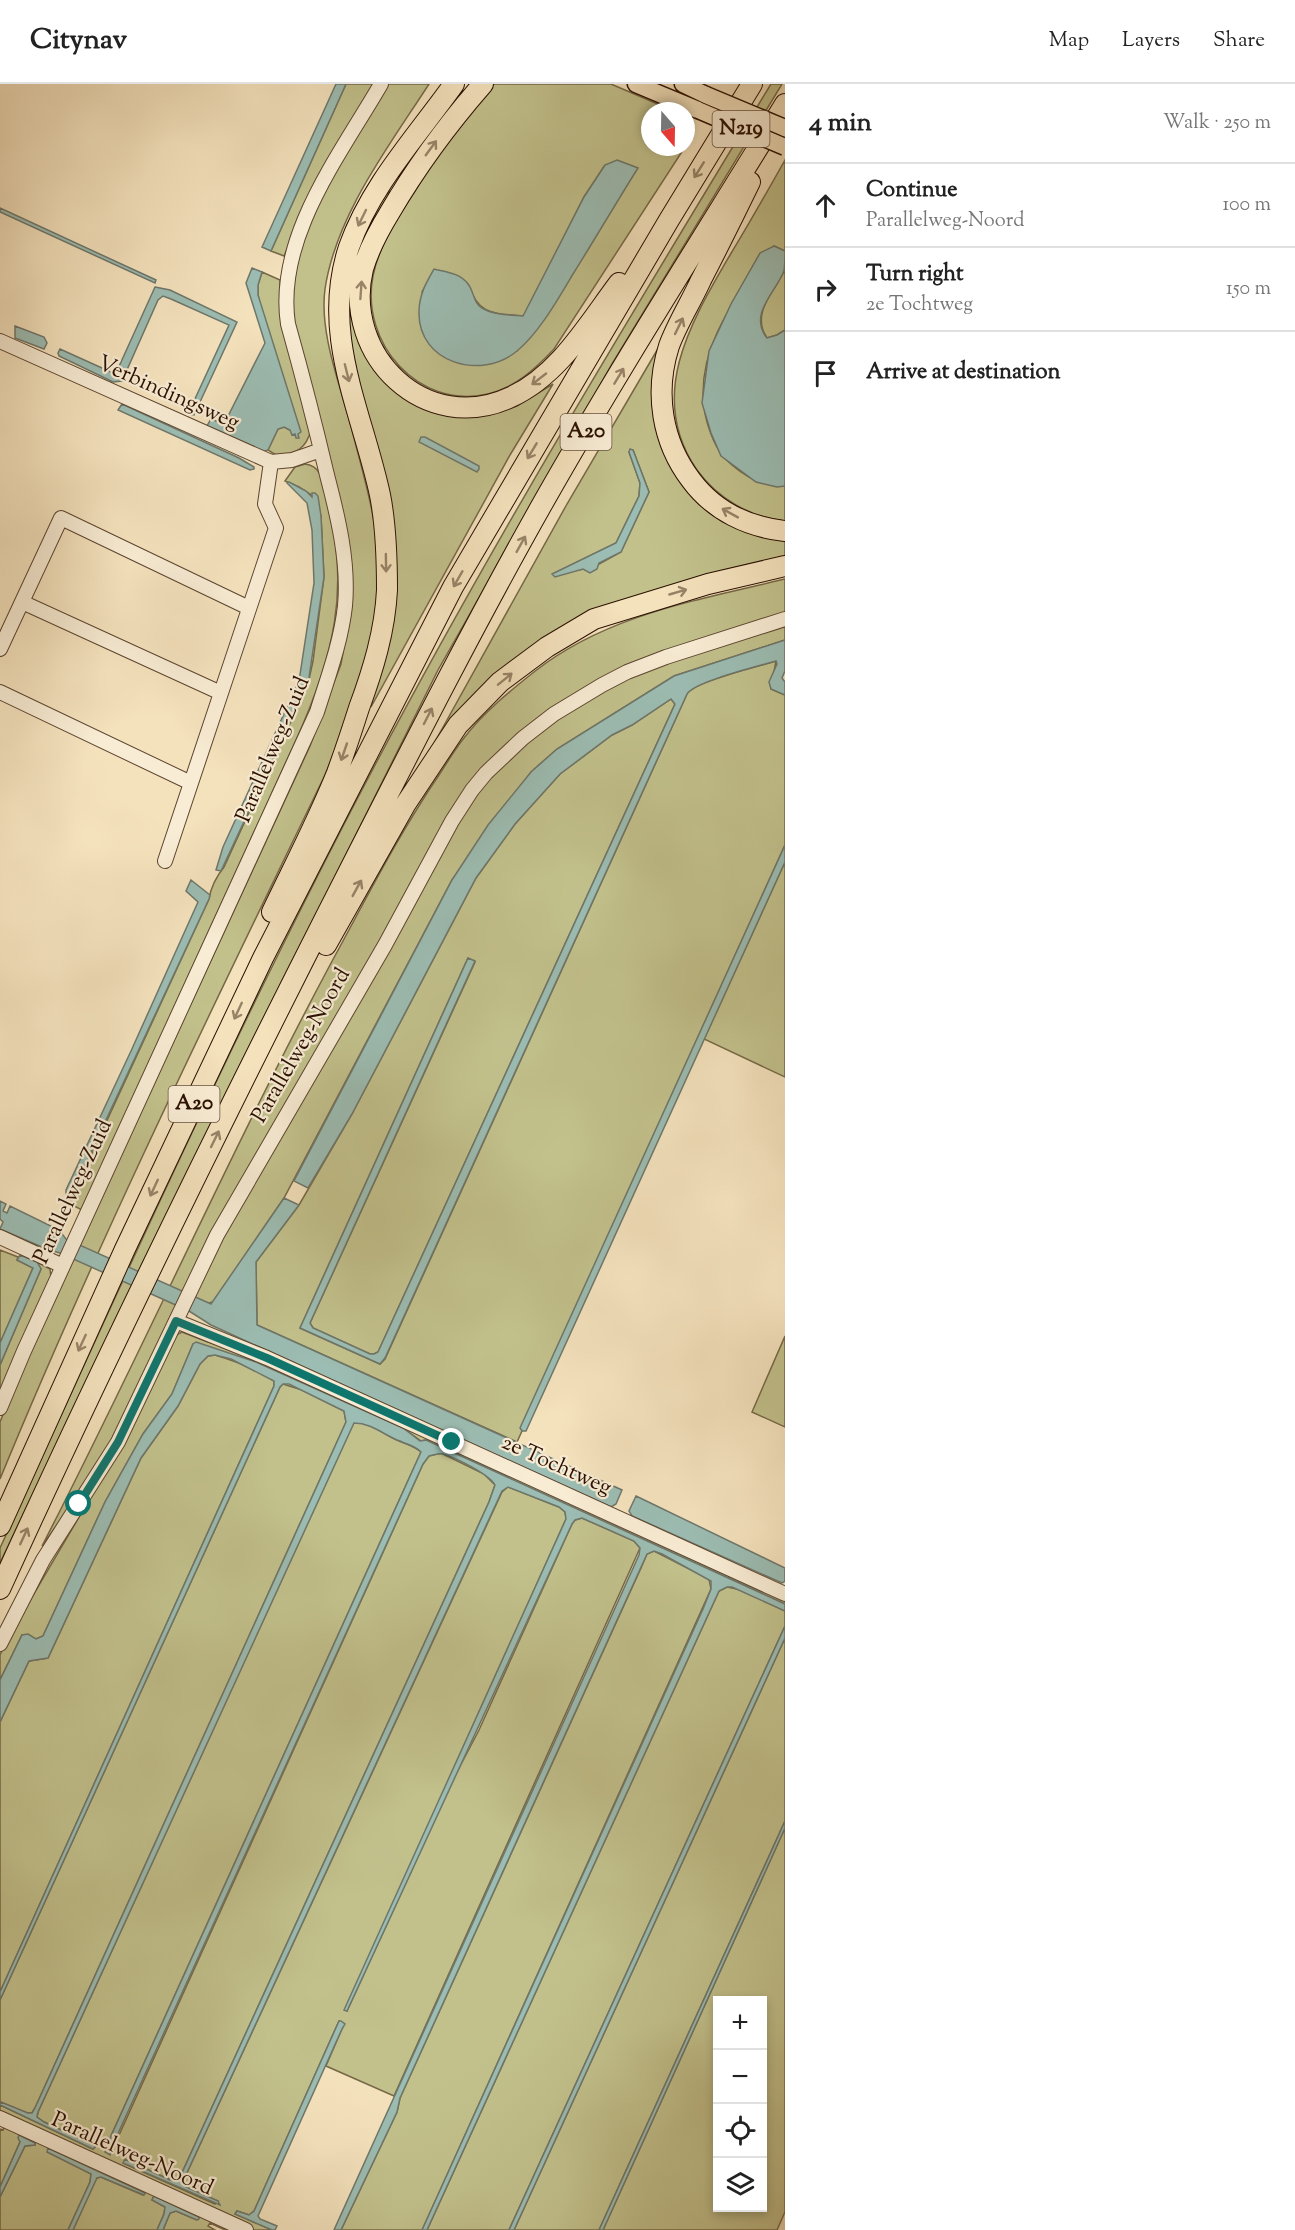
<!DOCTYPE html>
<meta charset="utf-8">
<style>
:root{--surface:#fff;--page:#f6f6f6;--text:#222;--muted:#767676;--line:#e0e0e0}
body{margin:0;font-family:"Sorts Mill Goudy",serif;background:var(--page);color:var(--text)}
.controls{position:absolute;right:18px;bottom:18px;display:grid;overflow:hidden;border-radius:0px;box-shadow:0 3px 9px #0003}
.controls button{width:54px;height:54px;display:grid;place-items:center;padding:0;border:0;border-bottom:2px solid var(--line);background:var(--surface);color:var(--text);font:30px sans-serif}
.compass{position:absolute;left:641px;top:18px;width:54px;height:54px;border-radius:50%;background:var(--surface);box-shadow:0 3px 9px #0003;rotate:160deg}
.stop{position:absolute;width:18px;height:18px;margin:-14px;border:4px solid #0f766e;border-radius:50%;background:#fff}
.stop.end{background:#0f766e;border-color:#fff;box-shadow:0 2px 6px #0008}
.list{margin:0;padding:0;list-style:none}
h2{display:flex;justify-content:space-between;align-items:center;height:78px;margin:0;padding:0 24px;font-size:26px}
h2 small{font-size:20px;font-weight:400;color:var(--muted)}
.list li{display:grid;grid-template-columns:39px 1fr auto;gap:18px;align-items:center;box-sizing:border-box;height:84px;padding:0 24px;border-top:2px solid var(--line)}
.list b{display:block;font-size:22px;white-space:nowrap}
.list p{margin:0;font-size:20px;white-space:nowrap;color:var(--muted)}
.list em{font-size:20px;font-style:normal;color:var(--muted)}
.icon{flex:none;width:33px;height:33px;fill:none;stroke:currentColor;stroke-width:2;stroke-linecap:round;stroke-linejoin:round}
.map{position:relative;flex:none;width:785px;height:2146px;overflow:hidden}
header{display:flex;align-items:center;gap:36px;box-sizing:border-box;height:84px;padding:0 30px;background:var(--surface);border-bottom:2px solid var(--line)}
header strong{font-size:28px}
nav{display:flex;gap:33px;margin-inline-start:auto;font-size:21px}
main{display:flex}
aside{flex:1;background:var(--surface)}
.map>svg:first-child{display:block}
</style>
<header>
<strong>Citynav</strong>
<nav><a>Map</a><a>Layers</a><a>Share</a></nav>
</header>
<main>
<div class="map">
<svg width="785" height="2146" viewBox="0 0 785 2146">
<rect width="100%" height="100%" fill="#f4e2bd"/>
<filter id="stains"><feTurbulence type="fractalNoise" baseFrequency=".00333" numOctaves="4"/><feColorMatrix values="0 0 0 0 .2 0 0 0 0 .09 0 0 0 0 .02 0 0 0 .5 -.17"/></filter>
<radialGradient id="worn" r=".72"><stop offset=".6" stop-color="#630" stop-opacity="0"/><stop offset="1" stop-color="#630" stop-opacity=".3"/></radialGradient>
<!-- green -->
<path fill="#c2c18c" stroke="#766846" stroke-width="1.5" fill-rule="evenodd" d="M 346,0 L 376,0 L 315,102 L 284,172 L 271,167 Z
M 388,0 L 429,0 C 389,62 336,131 325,205 C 319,250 341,303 352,346 C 363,390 377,435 379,480 C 382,549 351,630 324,693 C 212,925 98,1157 0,1395 L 0,1338 L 21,1287 L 310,662 L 341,580 L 351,523 L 293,240 C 293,228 290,215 291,203 C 295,139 355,55 388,0 Z
M 495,0 L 611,0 L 674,27 L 650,27 L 650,63 L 685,63 L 554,265 C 535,285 516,303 488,310 C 418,326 360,259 373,192 C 379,161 398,133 415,107 C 424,92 433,76 444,61 C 458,41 473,23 488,3 ZM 605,81 L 517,267 L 422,208 L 434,186 L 468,200 C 479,232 493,229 524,232 L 584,113 Z
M 771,0 L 782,0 L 612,280 L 438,586 L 144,1176 L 0,1479 L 0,1464 C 101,1245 200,1024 309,809 C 448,531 610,265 771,0 Z
M 785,76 L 785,167 L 774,162 C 736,213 689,270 707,338 C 712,355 718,369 732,381 C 747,394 764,403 785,402 L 785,437 C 750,433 718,415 697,386 C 646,312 691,238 730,171 C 749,140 767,108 785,76 Z
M 390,107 L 360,178 L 382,290 L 488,330 L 517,322 L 553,300 L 510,371 L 371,623 L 392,521 L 346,253 L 349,187 L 379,116 Z
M 785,185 L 785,246 L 777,251 L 767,254 C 750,230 775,205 785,185 Z
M 262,188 L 280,196 L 281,233 L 311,346 C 306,365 297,368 279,373 L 268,366 L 278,345 L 284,343 L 290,346 L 258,211 L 258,201 Z
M 663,256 L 660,276 L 687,401 L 785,454 L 785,476 L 591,533 L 427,672 L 567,420 ZM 633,366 L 649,408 L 621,468 L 599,480 L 590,488 L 584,485 L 553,490 L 616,459 L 639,412 L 640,399 L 629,368 Z
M 305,380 C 323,382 323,400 327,415 C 351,505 333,574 296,656 L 82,1126 L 66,1118 L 69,1111 L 73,1110 L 209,815 C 211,802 216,793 224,783 L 308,600 L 313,577 L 324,493 L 321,432 L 313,412 L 299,403 L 285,397 L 295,383 Z
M 785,495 L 785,530 L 575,610 L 449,733 L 415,791 L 116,1350 L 60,1437 L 42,1462 C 141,1270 228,1072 330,881 C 365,817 398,751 439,691 C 447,679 455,665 464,654 C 483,629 510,607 534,588 C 606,531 698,516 785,495 Z
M 785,540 L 785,556 L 674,592 L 557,665 L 531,688 L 452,796 L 284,1114 L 213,1218 L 208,1219 L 195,1214 L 194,1211 L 222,1153 L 457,739 C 471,717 486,696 504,678 C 542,640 593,609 642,588 C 688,569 738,556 785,540 Z
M 776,577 L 771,605 L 785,611 L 785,761 L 521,1344 L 522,1347 L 517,1358 L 257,1241 L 256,1178 L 299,1121 L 352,1030 L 476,794 L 515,740 L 560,690 L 612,651 L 632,641 L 671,615 L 675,620 L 378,1268 L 374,1270 L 370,1270 L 313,1244 L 310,1239 L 475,878 L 468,874 L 300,1244 L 380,1280 L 385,1275 L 687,610 C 693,598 760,582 776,577 Z
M 785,778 L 785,993 L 704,955 Z
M 0,1166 L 18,1173 L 17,1176 L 33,1184 L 0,1259 Z
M 37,1178 L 50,1185 L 51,1194 L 0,1308 L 0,1281 L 41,1185 Z
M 182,1248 L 208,1258 L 249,1269 L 785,1513 L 785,1520 L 426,1356 L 421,1357 L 403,1344 C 344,1318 286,1287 224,1268 C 213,1265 205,1260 193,1260 L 172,1310 L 143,1350 L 105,1418 L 43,1552 L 36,1555 L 22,1551 L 0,1596 L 0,1571 L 9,1552 L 128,1350 L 176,1251 Z
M 785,1252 L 785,1343 L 752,1328 Z
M 215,1271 C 235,1277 257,1285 274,1297 L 274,1302 L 0,1908 L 0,1638 L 29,1577 L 48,1574 L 141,1374 L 178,1322 L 200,1280 L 208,1272 Z
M 283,1300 L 302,1306 L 344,1327 L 346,1338 L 35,2024 L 32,2029 L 23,2029 L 0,2019 L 0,1916 L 280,1303 Z
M 354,1338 C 372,1339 384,1351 399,1357 C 408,1361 414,1362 421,1368 L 111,2052 L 110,2071 L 423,1380 L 429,1372 L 441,1369 L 484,1390 L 495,1401 L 489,1418 L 180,2093 L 177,2096 C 158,2095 143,2078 123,2079 L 215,2120 L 218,2117 L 186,2103 L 184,2098 L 185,2093 L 502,1408 L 508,1403 L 559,1423 L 565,1428 L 566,1435 L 345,1926 L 347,1927 L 456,1690 L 479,1646 L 572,1440 L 575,1436 L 582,1434 L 634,1457 L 640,1464 L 394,2012 L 326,1982 L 344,1940 L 339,1937 L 254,2127 L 249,2131 L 237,2127 L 235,2130 L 272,2146 L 251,2146 L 0,2030 L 0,2021 L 93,2065 L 96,2062 L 44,2038 L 37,2033 L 38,2028 Z
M 654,1467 L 709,1495 L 711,1505 L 424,2142 L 422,2146 L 341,2146 L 397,2028 L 400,2014 L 641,1484 L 647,1470 Z
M 727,1503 L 742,1506 L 785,1527 L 785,1542 L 509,2146 L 427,2146 L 719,1507 Z
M 785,1554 L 785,1737 L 599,2146 L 514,2146 Z
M 785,1744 L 785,2128 L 777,2146 L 603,2146 ZM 718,1916 L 762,1916 L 762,2124 L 718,2124 Z
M 4,2043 L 239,2146 L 225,2146 L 210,2139 L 208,2142 L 215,2146 L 163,2146 L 170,2129 L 176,2127 L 197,2136 L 154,2112 L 152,2116 L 165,2123 L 164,2130 L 157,2146 L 73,2146 L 96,2094 L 101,2093 L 143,2111 L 145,2109 L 48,2064 L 91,2090 L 90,2098 L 68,2146 L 0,2146 L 0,2113 L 25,2062 L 35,2061 L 35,2058 L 20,2058 L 0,2103 L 0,2045 L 3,2046 Z"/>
<!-- water -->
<path fill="#9cbdb3" stroke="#6e776b" stroke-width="1.5" d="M 336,0 L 346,0 L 271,167 L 262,163 Z
M 617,76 L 638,84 C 616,119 595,155 573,190 C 558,215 539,249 517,267 C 481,297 418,279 419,228 C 419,211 426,199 434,185 C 446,188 460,189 468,200 C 474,207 473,219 482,224 C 493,231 511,231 523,232 L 584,113 L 605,81 Z
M 0,124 L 156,196 L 155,199 L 0,128 Z
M 774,162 L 785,167 C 785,173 785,181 784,187 C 776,208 748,230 767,254 L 777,251 L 785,246 L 785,402 L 777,403 L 756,398 L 721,372 L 711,349 L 702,319 L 709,267 L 731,220 L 760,169 Z
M 252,184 L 262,188 L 258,201 L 258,211 L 301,348 L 298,350 L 299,354 L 296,354 L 295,350 L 292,351 L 290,346 L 284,343 L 278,345 L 268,366 L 262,368 L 207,342 L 211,335 L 224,340 L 265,259 L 246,199 Z
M 155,203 L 170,206 L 237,238 L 194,331 L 188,330 L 229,241 L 171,215 L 163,212 L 158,216 L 122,297 L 113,298 L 59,272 L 58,269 L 60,265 L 113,289 L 116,289 Z
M 15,242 L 44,253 L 47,259 L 44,265 L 15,254 Z
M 122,320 L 239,374 L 254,383 L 254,385 L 250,386 L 118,326 Z
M 421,353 L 425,353 L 479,382 L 479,385 L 477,388 L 419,358 Z
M 630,365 L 633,366 L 649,408 L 621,468 L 599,479 L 597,485 L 590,489 L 583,485 L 555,493 L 552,490 L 616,459 L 639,412 L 640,399 L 629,368 Z
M 289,398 L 306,407 L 312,413 L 312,409 L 315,409 L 318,412 L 321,432 L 324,493 L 308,600 L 221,787 L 216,786 L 223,763 L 299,597 L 314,499 L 312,446 L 307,419 L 287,399 Z
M 785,556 L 785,587 L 782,594 L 785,598 L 785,611 L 771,605 L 769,598 L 777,580 L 776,577 C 759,582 693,598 687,610 L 385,1274 L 380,1280 L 300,1244 L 468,874 L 475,877 L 310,1239 L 313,1244 L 370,1270 L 374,1270 L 378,1268 L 675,620 L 671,615 L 632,641 L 612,651 L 560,690 L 515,740 L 476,794 L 352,1030 L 308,1104 L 294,1097 L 452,796 L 488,741 L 531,688 L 557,665 L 674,592 Z
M 785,761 L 785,778 L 526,1347 L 522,1347 L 520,1344 Z
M 191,796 L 210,811 L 209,815 L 71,1111 L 66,1109 L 66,1106 L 131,967 L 198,818 L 186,807 Z
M 284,1114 L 299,1121 L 256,1178 L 257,1241 L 622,1406 L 616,1420 L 611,1423 L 211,1241 L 189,1227 L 60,1169 L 49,1166 L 0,1145 L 3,1138 L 0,1135 L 0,1117 L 6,1120 L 3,1127 L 7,1129 L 10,1122 L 59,1146 L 66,1155 L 211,1220 Z
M 20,1171 L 37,1178 L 41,1185 L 0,1281 L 0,1259 L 33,1184 L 17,1176 Z
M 196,1258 L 256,1278 L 403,1344 L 420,1357 L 426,1356 L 785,1520 L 785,1527 L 732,1503 L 727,1503 L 719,1507 L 427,2146 L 422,2146 L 703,1525 L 711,1505 L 711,1497 L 662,1470 L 654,1467 L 647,1470 L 400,2014 L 397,2028 L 341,2146 L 334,2146 L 639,1471 L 640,1464 L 634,1457 L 582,1434 L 575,1436 L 572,1440 C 498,1603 422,1765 347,1927 L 344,1926 L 566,1435 L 565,1428 L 559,1423 L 508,1403 L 502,1407 L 185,2093 L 184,2098 L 186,2103 L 218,2117 L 220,2121 L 123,2079 L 125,2075 L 170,2096 L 177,2096 L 180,2093 L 489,1418 L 495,1401 C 489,1390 456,1374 443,1370 C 439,1369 434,1371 429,1372 L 423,1380 L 116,2054 L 110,2071 L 105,2068 L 111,2052 L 421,1368 C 414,1361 408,1361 400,1357 C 384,1351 372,1339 354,1339 L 38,2028 L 37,2033 L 44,2038 L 96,2062 L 93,2065 L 0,2021 L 1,2018 L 28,2029 L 32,2029 L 35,2024 L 346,1338 L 344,1327 L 289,1300 L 283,1300 L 280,1303 L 0,1916 L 0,1908 L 274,1302 L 274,1297 L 231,1275 L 215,1271 L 208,1272 L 200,1280 L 178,1322 L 141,1374 L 48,1574 L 29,1577 L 0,1638 L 0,1596 L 22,1551 L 28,1550 L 36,1555 L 43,1552 L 105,1418 L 143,1350 L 172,1310 L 193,1260 Z
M 636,1412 L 785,1484 L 785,1497 L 782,1499 L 632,1432 L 629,1427 Z
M 785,1542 L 785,1554 L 514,2146 L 509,2146 Z
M 785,1737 L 785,1744 L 603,2146 L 599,2146 Z
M 339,1937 L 341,1937 L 345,1940 L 342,1945 L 258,2132 L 260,2135 L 277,2142 L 275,2146 L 272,2146 L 235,2130 L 237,2127 L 249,2131 L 254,2127 Z
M 19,2051 L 35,2059 L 35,2061 L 25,2062 L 0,2113 L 0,2103 L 20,2058 L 18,2054 Z
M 48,2064 L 145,2109 L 144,2111 L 101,2093 L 97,2094 L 73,2146 L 68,2146 L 90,2098 L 91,2090 L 47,2068 Z
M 154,2112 L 199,2133 L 199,2135 L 197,2136 L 176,2127 L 170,2129 L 163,2146 L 157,2146 L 164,2130 L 165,2123 L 152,2116 Z"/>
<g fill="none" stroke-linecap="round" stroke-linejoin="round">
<defs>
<path id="minor" d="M 0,257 L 271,378 L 292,376 L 321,366
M 22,518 L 221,609
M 0,565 L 61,434 L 249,524
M 0,608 L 191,699
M 165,777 L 276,444 L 265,420 L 271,378
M 0,1153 L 63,1182
M 176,1237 L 267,1274 L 785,1510
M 0,1324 L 24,1267 L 317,628 C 328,593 341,558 345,522 C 349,478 338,433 327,391 C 315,340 302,290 288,240 C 275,154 340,71 381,0
M 0,1560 L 43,1476 L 118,1358 L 217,1151 L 385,861 L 452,737 L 472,706 L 486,689 L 523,654 L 554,630 L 602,601 L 627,588 L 666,573 L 785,535
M 0,2034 L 246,2146"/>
<path id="major" d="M 636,0 L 698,26
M 683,0 L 706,11"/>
<path id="highway" d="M 483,0 C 448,40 417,82 390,128 C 379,146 369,164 363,185 C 342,272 426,353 511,313 C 559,291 588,240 619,199
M 750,98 C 734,131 718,163 701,196 C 691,218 677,240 669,262 C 654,309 662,358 691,396 C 714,427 748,443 785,447
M 272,828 C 294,782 318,736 337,689 C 345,667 352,646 359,624 C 373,586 385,547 387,506 C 387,474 386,441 380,411 C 362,327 320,250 349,163 C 371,101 417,52 454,0
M 326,861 L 405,721 L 458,641 L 500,598 L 547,563 L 594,535 L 708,500 L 785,482
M 0,1442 L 125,1165 L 263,874 L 453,503 L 669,136 L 752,0
M 0,1505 C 103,1279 212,1057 324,836 C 396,695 466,555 544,417 C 620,283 704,152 785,20"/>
</defs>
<!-- minor casing -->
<use href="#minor" stroke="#5c442f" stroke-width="16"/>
<!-- major casing -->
<use href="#major" stroke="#2a0f00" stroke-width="19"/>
<!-- highway casing -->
<use href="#highway" stroke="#2a0f00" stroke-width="22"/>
<!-- minor -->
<use href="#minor" stroke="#f8ecd4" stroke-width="14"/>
<!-- major -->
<use href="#major" stroke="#f4e2bd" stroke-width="16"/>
<!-- highway -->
<use href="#highway" stroke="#f4e2bd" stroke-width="20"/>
<defs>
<path id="major-bridge" d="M 706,11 L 785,44
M 698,26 L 785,63"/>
</defs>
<!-- major-bridge casing -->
<use href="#major-bridge" stroke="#2a0f00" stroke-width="19" stroke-linecap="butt"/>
<!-- major-bridge -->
<use href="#major-bridge" stroke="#f4e2bd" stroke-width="16"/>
</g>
<!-- one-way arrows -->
<defs><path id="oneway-shaft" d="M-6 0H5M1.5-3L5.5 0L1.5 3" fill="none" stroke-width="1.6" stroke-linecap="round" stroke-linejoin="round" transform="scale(1.5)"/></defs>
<g stroke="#998368">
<use href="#oneway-shaft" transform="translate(431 64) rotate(-54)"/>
<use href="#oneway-shaft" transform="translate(699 86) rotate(122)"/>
<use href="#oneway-shaft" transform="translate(362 134) rotate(116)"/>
<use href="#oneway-shaft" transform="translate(361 206) rotate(-86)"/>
<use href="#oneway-shaft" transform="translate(679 242) rotate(-64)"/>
<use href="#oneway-shaft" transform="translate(347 289) rotate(76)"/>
<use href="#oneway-shaft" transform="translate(619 292) rotate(-59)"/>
<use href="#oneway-shaft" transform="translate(539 295) rotate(142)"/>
<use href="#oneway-shaft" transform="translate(532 367) rotate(121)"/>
<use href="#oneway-shaft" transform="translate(730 429) rotate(-151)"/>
<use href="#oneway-shaft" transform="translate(521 460) rotate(-61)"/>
<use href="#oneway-shaft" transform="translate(386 479) rotate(89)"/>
<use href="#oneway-shaft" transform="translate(458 495) rotate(120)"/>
<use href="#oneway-shaft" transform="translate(678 508) rotate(-16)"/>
<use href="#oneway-shaft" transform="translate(505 595) rotate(-39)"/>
<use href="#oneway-shaft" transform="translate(428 632) rotate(-63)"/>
<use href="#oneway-shaft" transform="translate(344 668) rotate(109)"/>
<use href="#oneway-shaft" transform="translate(357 804) rotate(-61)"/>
<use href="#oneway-shaft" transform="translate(238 927) rotate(115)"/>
<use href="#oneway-shaft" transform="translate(215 1055) rotate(-64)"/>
<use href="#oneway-shaft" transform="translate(154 1104) rotate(115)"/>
<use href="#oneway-shaft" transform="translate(82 1259) rotate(115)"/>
<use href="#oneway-shaft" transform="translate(24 1452) rotate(-65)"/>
</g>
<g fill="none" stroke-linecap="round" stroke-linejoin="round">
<!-- route -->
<path stroke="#0f766e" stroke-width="8" d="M 79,1420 L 118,1358 L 176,1237 L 267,1274 L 452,1358"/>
</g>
<g text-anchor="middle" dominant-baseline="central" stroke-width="4.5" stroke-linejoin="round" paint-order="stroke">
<!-- shield labels -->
<g fill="#f8ecd4" stroke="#685140" stroke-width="1.5">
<rect x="712.5" y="27" width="57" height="36" rx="4.5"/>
<rect x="560.5" y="330" width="51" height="36" rx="4.5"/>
<rect x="168.5" y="1002" width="51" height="36" rx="4.5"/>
</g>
<g font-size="21" font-weight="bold" fill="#2a0f00">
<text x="741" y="45">N219</text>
<text x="586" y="348">A20</text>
<text x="194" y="1020">A20</text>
</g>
<!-- street labels -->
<g font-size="22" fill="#2a0f00" stroke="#f8ecd4">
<text transform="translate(168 310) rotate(24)">Verbindingsweg</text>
<text transform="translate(274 666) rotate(-67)">Parallelweg-Zuid</text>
<text transform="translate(302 962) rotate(-60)">Parallelweg-Noord</text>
<text transform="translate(74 1108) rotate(-65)">Parallelweg-Zuid</text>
<text transform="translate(556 1382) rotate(24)">2e Tochtweg</text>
<text transform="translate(132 2071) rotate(24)">Parallelweg-Noord</text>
</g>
</g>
<rect width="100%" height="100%" filter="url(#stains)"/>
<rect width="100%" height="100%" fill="url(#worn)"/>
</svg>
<div class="controls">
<button>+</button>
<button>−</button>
<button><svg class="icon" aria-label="locate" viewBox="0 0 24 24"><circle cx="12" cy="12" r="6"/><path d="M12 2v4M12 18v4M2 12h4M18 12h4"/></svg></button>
<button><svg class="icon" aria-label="layers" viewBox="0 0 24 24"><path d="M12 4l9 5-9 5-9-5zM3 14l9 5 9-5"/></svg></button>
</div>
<svg class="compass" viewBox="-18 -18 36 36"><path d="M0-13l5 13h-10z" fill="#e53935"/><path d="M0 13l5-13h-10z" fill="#767676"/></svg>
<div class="stop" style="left:79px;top:1420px"></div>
<div class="stop end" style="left:452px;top:1358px"></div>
</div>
<aside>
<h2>4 min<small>Walk · 250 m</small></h2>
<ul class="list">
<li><svg class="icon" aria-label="ahead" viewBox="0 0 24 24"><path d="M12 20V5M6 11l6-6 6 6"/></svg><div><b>Continue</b><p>Parallelweg-Noord</p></div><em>100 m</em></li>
<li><svg class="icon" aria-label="right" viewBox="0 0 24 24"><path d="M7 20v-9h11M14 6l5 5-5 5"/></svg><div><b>Turn right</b><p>2e Tochtweg</p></div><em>150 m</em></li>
<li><svg class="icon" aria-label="arrive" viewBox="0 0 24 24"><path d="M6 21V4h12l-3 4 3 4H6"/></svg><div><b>Arrive at destination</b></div></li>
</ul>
</aside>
</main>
